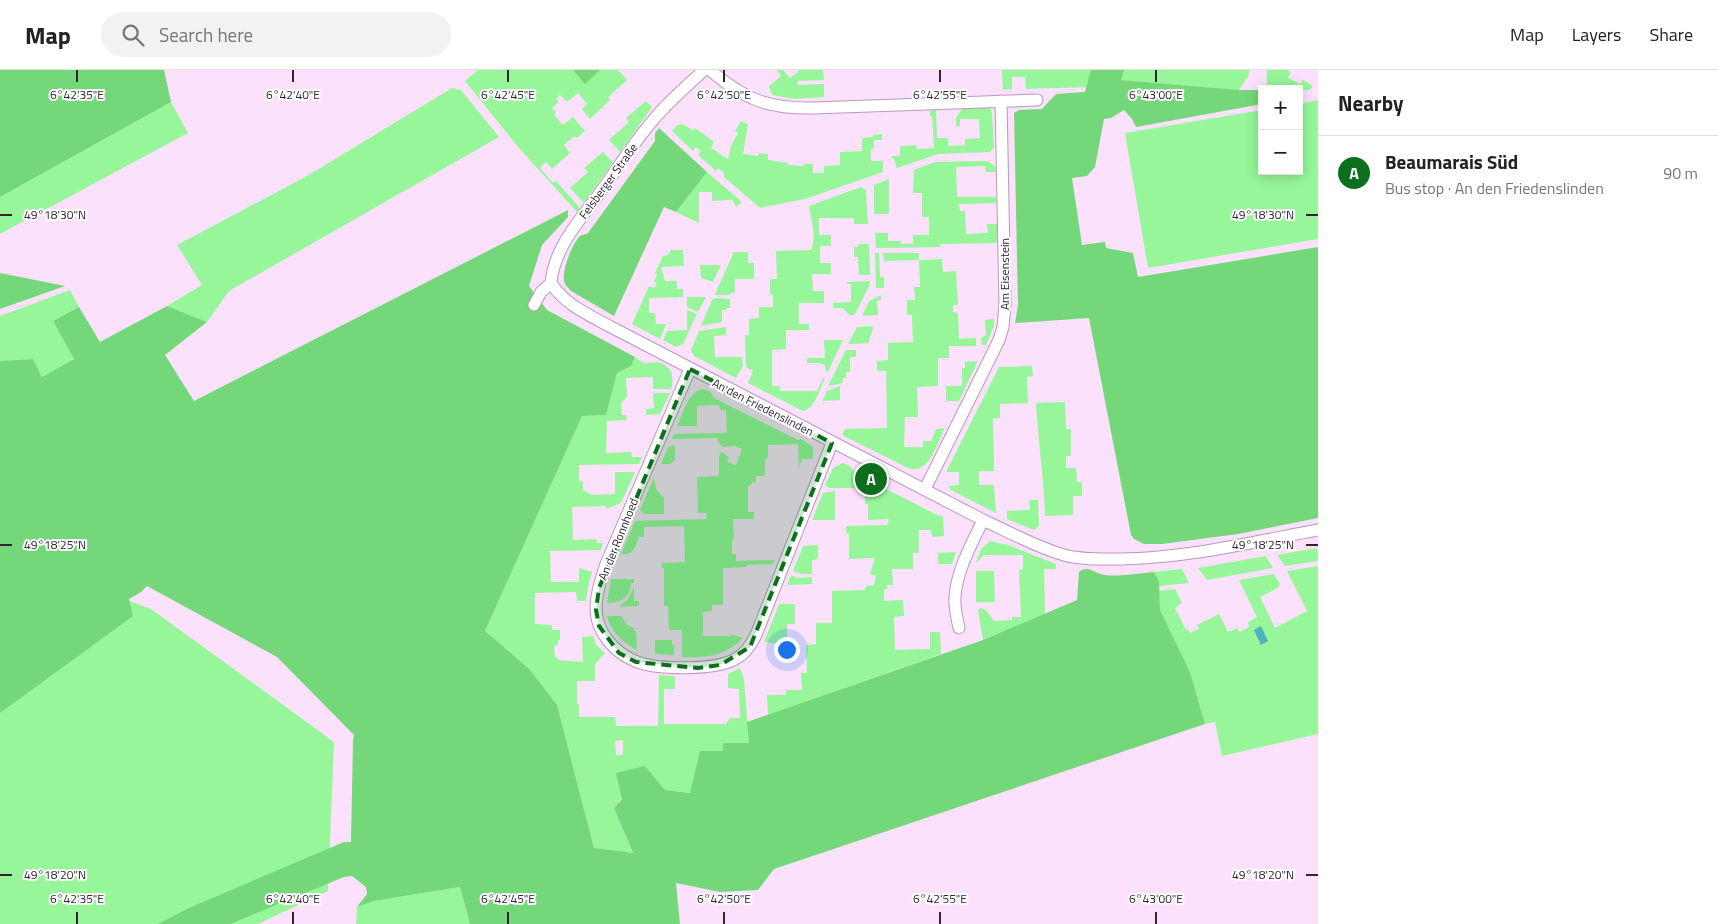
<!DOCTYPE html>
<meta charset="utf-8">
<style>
:root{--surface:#fff;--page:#f2f2f2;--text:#222;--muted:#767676;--line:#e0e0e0;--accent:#0c6f1e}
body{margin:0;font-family:"Titillium Web",sans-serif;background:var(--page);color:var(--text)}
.controls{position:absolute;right:15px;top:15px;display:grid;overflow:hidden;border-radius:0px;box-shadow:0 2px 12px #0003}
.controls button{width:45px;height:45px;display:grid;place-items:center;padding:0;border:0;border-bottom:1px solid var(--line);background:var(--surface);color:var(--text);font:25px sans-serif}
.you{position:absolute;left:786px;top:579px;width:18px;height:18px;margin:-12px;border:4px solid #fff;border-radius:50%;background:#1a73e8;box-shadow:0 0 0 8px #1a73e833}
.badge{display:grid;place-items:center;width:32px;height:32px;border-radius:50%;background:var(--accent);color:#fff;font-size:16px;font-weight:700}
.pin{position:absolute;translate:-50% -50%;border:2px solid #fff;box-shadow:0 1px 5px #0006}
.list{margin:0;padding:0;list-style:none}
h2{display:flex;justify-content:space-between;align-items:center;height:65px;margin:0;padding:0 20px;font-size:21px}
h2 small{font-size:16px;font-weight:400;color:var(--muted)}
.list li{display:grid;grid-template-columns:32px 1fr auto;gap:15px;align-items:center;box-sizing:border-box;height:75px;padding:0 20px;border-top:1px solid var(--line)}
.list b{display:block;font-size:19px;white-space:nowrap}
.list p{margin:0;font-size:16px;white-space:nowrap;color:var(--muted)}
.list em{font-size:16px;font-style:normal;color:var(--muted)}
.icon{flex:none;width:28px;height:28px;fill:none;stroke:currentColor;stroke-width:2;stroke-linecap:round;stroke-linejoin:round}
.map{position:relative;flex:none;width:1318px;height:854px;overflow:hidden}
header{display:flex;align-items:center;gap:30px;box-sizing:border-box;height:70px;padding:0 25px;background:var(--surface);border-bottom:1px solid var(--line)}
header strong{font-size:24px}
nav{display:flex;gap:28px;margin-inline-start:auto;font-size:18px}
.search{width:350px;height:45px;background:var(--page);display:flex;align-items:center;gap:12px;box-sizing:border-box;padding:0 18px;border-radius:28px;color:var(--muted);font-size:19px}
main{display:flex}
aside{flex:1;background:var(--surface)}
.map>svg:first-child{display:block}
</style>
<header>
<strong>Map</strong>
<div class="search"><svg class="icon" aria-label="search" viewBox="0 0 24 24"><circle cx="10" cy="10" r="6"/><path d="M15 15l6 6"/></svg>Search here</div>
<nav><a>Map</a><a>Layers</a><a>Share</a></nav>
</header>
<main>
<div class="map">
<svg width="1318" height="854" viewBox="0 0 1318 854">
<rect width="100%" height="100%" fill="#fbe1fc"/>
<!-- green -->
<path fill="#96f699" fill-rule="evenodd" d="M 478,0 L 573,0 L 585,13 L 600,0 L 618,0 L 627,10 L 608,27 L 610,30 L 590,49 L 582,39 L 587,34 L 578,23 L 567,32 L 560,25 L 556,29 L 559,32 L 552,38 L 556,42 L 554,45 L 563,55 L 573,47 L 585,61 L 577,68 L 574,66 L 564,75 L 570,83 L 552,99 L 546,92 L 540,98 L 553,113 L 556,111 L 580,138 L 577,142 L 518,77 L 465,11 Z
M 777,0 L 783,0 L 790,8 L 800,0 L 823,0 L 824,10 L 798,11 L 797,15 L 824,14 L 824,27 L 794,29 L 772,25 L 769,16 L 781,6 Z
M 1002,0 L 1091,0 L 1087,17 L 1026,19 L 1025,7 L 1012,7 L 1012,19 L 1003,20 Z
M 1124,0 L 1249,0 L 1249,5 L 1239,20 L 1120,10 Z
M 1267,0 L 1287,0 L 1291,2 L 1288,8 L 1300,14 L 1303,10 L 1313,16 L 1310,20 L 1267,19 Z
M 452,18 L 461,20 L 499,67 L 229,221 L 207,252 L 167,236 L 202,215 L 177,175 L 307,106 Z
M 1318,30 L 1318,169 L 1148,198 L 1125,63 L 1262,40 L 1262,101 L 1299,101 L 1299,34 Z
M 646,31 L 652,37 L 620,82 L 609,70 L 629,52 L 626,48 Z
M 171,32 L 188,63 L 0,164 L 0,127 Z
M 986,38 L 991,39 L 992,44 L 994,77 L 990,82 L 938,84 L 897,98 L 894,89 L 892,89 L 892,86 L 900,86 L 900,76 L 916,75 L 917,79 L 934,78 L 932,46 L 930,46 L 930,41 L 936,40 L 937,68 L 948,68 L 948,76 L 965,75 L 965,69 L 980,68 L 979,49 L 960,49 L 960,56 L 956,57 L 956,48 L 962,39 Z
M 741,51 L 748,54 L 743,84 L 758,86 L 759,83 L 768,84 L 768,90 L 788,93 L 788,95 L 803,96 L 804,94 L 813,94 L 813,103 L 824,103 L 824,96 L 840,95 L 840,82 L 862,81 L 862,68 L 873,67 L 873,65 L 882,64 L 882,70 L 874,70 L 874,79 L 871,79 L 871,91 L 883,91 L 883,102 L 805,129 L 760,138 L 724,107 L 724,103 L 718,98 L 716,101 L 698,85 L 701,81 L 696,77 L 693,81 L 672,61 L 677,55 L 682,54 L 693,60 L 695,58 L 714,72 L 711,78 L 728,89 L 731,76 L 738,63 L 735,61 Z
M 603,82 L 613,92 L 584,133 L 570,118 L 588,102 L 584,98 Z
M 987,91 L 995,96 L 996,102 L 986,102 L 985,96 L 956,97 L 957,127 L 996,127 L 996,133 L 959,134 L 960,141 L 965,141 L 966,164 L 988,163 L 987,154 L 997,154 L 997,173 L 941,174 L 940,177 L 876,178 L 875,163 L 888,163 L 888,171 L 901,171 L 901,174 L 913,174 L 913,165 L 929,165 L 929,147 L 922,147 L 922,123 L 913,123 L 914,100 L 935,92 Z
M 707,102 L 742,132 L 736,137 L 732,129 L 730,130 L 712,131 L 712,122 L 699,122 L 699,153 L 676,142 Z
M 889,109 L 889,144 L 874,144 L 874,115 Z
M 861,117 L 866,120 L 868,154 L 854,154 L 854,148 L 819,148 L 819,165 L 831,165 L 831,176 L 820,176 L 820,193 L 831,193 L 831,204 L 812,204 L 813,221 L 824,221 L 824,233 L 799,233 L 799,254 L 809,254 L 809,260 L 786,260 L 786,279 L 772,280 L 772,316 L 780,316 L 780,321 L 817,321 L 823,308 L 825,308 C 820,318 815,339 803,341 L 748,313 L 753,301 L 746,297 L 745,265 L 749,265 L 749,249 L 759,248 L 759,237 L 773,237 L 773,225 L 770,224 L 770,209 L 777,209 L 776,181 L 811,180 C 817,167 811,149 809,136 Z
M 858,174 L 869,174 L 870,205 L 859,205 L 858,187 L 854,187 L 854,177 L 858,177 Z
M 671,180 L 683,180 L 684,196 L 661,197 L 665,211 L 677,211 L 677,219 L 683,219 L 683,227 L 649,228 L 649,243 L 655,243 L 656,254 L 666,254 L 660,269 L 632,254 L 649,216 L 654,218 L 657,213 L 654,212 L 657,205 L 655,203 L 663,186 L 668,185 Z
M 734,182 L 748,182 L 748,193 L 754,193 L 754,209 L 735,209 L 735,223 L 731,223 L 729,225 L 716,225 L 715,224 Z
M 875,183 L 879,183 L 880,207 L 884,207 L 884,218 L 876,218 Z
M 883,183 L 919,183 L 919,190 L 942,189 L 943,202 L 956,201 L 958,235 L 953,235 L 953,242 L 958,243 L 959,269 L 976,268 L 976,276 L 949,276 L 949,288 L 938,288 L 938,316 L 917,317 L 918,347 L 905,347 L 904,377 L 923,377 L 923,371 L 931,371 L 936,359 L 945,358 C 937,373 929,406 908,398 L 842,365 L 845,359 L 887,358 L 886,301 L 877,301 L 877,291 L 888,290 L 888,273 L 913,272 L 912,245 L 907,245 L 907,230 L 915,230 L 914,217 L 920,217 L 919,190 L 884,191 Z
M 700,195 L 721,195 L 713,212 L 701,208 Z
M 870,211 L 869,216 L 855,244 L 851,246 L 842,238 L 833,238 L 833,233 L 851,232 L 851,214 L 847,214 L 847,212 Z
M 70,220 L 79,237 L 53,251 L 74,289 L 42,307 L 33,289 L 0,291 L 0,246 Z
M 881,225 L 881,230 L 877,231 L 878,245 L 862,246 L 869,231 Z
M 687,227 L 706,227 L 698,242 L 687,237 Z
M 716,228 L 730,229 L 730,238 L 727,238 L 726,240 L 722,240 L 722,252 L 701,256 L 712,230 Z
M 687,240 L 697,244 L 683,274 L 676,277 L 663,270 L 667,261 L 687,260 Z
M 994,249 L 994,256 L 986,275 L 982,275 L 981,268 L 986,265 L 985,250 Z
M 873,256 C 873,263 869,267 869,273 L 848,274 L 857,257 Z
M 726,257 L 726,265 L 714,266 L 715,287 L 742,287 L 743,296 L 736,308 L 694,286 L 691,280 L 699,261 Z
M 824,270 L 843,270 L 828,302 L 826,301 L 825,295 L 819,293 L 807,293 L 807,288 L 825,288 Z
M 846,280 L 856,280 L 856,287 L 850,287 L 850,302 L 846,302 L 846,308 L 843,308 L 843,313 L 828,316 Z
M 635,287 C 638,289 642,292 645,293 C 649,294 653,292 657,292 C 672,295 675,307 671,319 L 653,319 L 653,307 L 626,308 L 627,327 L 621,333 L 622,345 L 626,345 L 627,350 L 607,351 L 606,383 L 631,382 L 632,387 L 642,387 L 639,394 L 579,395 L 579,411 L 583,411 L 583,420 L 592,425 L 615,424 L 615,402 L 635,402 L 621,433 L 606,439 L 606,436 L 572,437 L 573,470 L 596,469 L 597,473 L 603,473 L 601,480 L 550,481 L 551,512 L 579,512 L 579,498 L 592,502 L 588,517 L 586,531 L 577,531 L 576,522 L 535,523 L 535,554 L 552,555 L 552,560 L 560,560 L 560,570 L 558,570 L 558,575 L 554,576 L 555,587 L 557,587 L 558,590 L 583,592 L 582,567 L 593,566 L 596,575 L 605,583 L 595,594 L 595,611 L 577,611 L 577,634 L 579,634 L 579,647 L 615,647 L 616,656 L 658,656 L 659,605 L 675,606 L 675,619 L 664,619 L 664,654 L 726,654 L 730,648 L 740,648 L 739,619 L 728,618 L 728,604 L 740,598 L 744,609 L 749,673 L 724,673 L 723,681 L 690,723 L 665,720 L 645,696 L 614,738 L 633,784 L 594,778 L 557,635 L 485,561 L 582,346 L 606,345 L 617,303 L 631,296 ZM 623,670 L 623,685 L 616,685 L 615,671 Z
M 978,291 L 959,331 L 946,331 L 946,316 L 962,316 L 962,298 L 965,298 L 965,292 Z
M 1032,296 L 1033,306 L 1027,307 L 1028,333 L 1000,334 L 1000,348 L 993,348 L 994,401 L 979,401 L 979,415 L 994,415 L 996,443 L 951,420 L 948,416 L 959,415 L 959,402 L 946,402 L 999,297 Z
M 840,316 L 840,330 L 822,331 L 827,321 Z
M 702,319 L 710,321 L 714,328 L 798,370 L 801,369 L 813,377 L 813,389 L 802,389 L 799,399 L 798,374 L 768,375 L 768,388 L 765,389 L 765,406 L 756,406 L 756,412 L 753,412 L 748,417 L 748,442 L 754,442 L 754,449 L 733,449 L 734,469 L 732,470 L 732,484 L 736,484 L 736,491 L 775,490 L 773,494 L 747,495 L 746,497 L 723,498 L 723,535 L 712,535 L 712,541 L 703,542 L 703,566 L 730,566 L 730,564 L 743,568 C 726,586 706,588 682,587 L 682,560 L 669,560 L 668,536 L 664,536 L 664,498 L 662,498 L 662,493 L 685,492 L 684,456 L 644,457 L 644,467 L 638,467 C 637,477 632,486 621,484 L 635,451 L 707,449 L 706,443 L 698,443 L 697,407 L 719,406 L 719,387 L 721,382 L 729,387 L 727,392 L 736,395 L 742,379 L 735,376 L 723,377 L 718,372 L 718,368 L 672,369 L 674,364 L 727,363 L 726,340 L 720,340 L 719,335 L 697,336 L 697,356 L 677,356 C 683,344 687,323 702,319 Z
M 653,323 L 670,323 L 660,344 L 646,345 L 646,339 L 654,338 Z
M 1065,332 L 1066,359 L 1071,359 L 1071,386 L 1066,386 L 1066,398 L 1076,398 L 1077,412 L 1082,412 L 1082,426 L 1073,426 L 1073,445 L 1045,446 C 1044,408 1038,371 1036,333 Z
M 675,375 L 675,390 L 670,394 L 661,394 L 668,377 Z
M 843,393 L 850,396 L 855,403 L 939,446 L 943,446 L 944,466 L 932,467 L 931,460 L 919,460 L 919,483 L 913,483 L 913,499 L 892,499 L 893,515 L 887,515 L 887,519 L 884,519 L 884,531 L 903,530 L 904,546 L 894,547 L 895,580 L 930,579 L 930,562 L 940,562 L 941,584 L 768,645 L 767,625 L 786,625 L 786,620 L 802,620 L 801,603 L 807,603 L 806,575 L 816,574 L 816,553 L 832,553 L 832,521 L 865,520 L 866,516 L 874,515 L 876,506 L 870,504 L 875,488 L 849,489 L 849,464 L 846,462 L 846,456 L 887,455 L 889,449 L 868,450 L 868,434 L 865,434 L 865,418 L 829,418 L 825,415 L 833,398 Z
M 654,407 L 656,419 L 664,428 L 664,444 L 644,444 L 640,440 Z
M 835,421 L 835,450 L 812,450 L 823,423 Z
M 1029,430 L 1038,430 L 1039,456 L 1034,460 L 1007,449 L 1007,441 L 1030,440 Z
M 990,471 L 1008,475 L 1056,494 L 1056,499 L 1044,499 L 1045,544 L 983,570 L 978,540 L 981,538 L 986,540 L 994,551 L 1012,550 L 1012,547 L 1021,547 L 1019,500 L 1023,499 L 1023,485 L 984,485 L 976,493 L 981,479 Z
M 818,475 L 818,489 L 812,490 L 812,504 L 801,504 L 793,501 L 803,476 Z
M 1316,478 L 1318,481 L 1318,491 L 1285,496 L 1277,485 Z
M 956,482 L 952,494 L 938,494 L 938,483 Z
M 0,483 L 151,539 L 334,672 L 328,821 L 258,854 L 0,854 Z
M 1266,486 L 1273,498 L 1207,510 L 1198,498 Z
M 1318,496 L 1318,664 L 1222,686 L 1215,652 L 1205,654 L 1190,602 L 1160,540 L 1159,521 L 1175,519 L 1182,533 L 1175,538 L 1186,560 L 1188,559 L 1190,563 L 1199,559 L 1197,555 L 1219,544 L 1228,562 L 1237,558 L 1240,562 L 1249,557 L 1248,552 L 1257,547 L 1239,510 L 1274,504 L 1280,514 L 1278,518 L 1260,527 L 1275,558 L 1307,541 L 1287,501 Z
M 1182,499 L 1189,513 L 1159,516 L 1159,511 L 1154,502 Z
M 976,501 L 994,501 L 995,532 L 976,532 Z
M 791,505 L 797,508 L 812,507 L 812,514 L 787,515 Z
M 611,509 L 634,509 L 634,513 L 631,513 C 631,528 619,533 607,533 Z
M 634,518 L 634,531 L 639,531 L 639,536 L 619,537 L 627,530 Z
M 779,534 L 795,534 L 795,554 L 787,554 L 787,575 L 764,572 Z
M 607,546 L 621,546 L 627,555 L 634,558 L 634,561 L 636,561 L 637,580 C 623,572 611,563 607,546 Z
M 655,570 L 672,570 L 672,575 L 674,575 L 674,585 L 655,584 Z
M 460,817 L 470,854 L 356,854 L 357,837 L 374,831 Z"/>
<!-- forest -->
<path fill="#74d779" d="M 0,0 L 164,0 L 171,32 L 0,127 Z
M 573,0 L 600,0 L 585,14 Z
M 1091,0 L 1124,0 L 1121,10 L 1240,20 L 1262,20 L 1262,34 L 1136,57 L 1132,49 L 1124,40 L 1111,48 L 1104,49 L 1095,97 L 1087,106 L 1072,108 L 1082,175 L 1105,172 L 1106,178 L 1133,183 L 1138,207 L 1318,177 L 1318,448 L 1238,464 L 1162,474 L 1144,474 L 1134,469 L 1131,465 L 1089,248 L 1015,253 L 1018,235 L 1014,43 L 1019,40 L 1042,39 L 1056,24 L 1085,22 Z
M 659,58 L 707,102 L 676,142 L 664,137 L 614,246 L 571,221 C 569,218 565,216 564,211 C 562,200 572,174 580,166 C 582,165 586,164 588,163 L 655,71 L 655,63 Z
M 568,140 L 568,147 L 542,175 L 529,216 L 547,240 L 635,287 L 631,296 L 617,303 L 606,345 L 582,346 L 485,561 L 529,599 L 557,635 L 594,778 L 633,783 L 614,738 L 622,729 L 616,703 L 645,696 L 665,720 L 690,723 L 700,681 L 723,681 L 723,673 L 749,673 L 747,652 L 983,570 L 1077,530 L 1079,502 C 1088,494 1095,504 1105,505 C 1119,507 1139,503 1154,502 L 1159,511 L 1160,540 L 1190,602 L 1205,654 L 774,799 L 758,820 L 720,822 L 676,813 L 680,854 L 470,854 L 460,817 L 374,831 L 357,837 L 367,824 L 366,817 L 352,806 L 344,807 L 230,854 L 158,854 L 189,838 L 344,772 L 351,772 L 353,671 L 354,665 L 277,587 L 147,516 L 141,522 L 129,529 L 133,546 L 0,643 L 0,291 L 33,289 L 42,307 L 74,289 L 53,251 L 79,237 L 100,272 L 167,236 L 207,252 L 165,285 L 194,331 Z
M 0,203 L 65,216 L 0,239 Z"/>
<!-- water -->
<path fill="#4bb4bf" d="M 1261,556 L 1268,571 L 1261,575 L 1254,560 Z"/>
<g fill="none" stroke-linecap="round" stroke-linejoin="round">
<defs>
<path id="minor" d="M 710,0 C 744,29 768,39 813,38 L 1037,30
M 551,213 C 565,235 589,245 611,257 L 983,450 C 1009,462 1036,477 1064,485 C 1082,490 1103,489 1121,489 C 1188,488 1253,472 1318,460
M 551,213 C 554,177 581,149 602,120 C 619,96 635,71 654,49 C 669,31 687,16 704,0
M 534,235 L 541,222 L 551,213
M 690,299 L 606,494 C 601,509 596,524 596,539 C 596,562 615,583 635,591 C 656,600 717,601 737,588 C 746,583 751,575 756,565 L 832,373
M 925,419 L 999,270 L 1003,257 L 1005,235 L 1001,31
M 959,558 C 957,548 954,537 955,527 C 957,499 972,474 983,450"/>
</defs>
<!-- minor casing -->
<use href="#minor" stroke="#b899ba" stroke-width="13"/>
<!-- minor -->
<use href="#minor" stroke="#fff" stroke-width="11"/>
</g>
<!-- marked area -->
<path fill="#0c6f1e" fill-opacity="0.2" stroke="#0c6f1e" stroke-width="4" stroke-dasharray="10 6" stroke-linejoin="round" d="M 690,299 L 832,373 L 750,577 L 720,595 L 698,598 L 636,592 L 619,583 L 599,556 L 596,540 L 599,518 Z"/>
<!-- ticks -->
<path fill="none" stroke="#302431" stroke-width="2" d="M 77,0 L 77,12M 293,0 L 293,12M 508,0 L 508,12M 724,0 L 724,12M 940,0 L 940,12M 1156,0 L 1156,12M 0,145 L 12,145M 1306,145 L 1318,145M 0,475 L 12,475M 1306,475 L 1318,475M 0,805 L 12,805M 1306,805 L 1318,805M 77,842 L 77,854M 293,842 L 293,854M 508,842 L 508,854M 724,842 L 724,854M 940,842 L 940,854M 1156,842 L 1156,854"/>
<g text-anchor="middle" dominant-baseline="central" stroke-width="4" stroke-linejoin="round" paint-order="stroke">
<!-- street labels -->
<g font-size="12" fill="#302431" stroke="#fff">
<text transform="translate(608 111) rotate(-54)">Felsberger Straße</text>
<text transform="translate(1004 204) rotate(-90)">Am Eisenstein</text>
<text transform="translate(763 337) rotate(27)">An den Friedenslinden</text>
<text transform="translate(618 469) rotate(-68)">An der Ronnhoed</text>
</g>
</g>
<g font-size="12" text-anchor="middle" fill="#302431" stroke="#fff" stroke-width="4" stroke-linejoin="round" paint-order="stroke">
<text x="77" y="29">6°42'35"E</text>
<text x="293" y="29">6°42'40"E</text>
<text x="508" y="29">6°42'45"E</text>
<text x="724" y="29">6°42'50"E</text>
<text x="940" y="29">6°42'55"E</text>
<text x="1156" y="29">6°43'00"E</text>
<text x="55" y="149">49°18'30"N</text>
<text x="1263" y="149">49°18'30"N</text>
<text x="55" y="479">49°18'25"N</text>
<text x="1263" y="479">49°18'25"N</text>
<text x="55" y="809">49°18'20"N</text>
<text x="1263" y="809">49°18'20"N</text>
<text x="77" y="833">6°42'35"E</text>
<text x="293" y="833">6°42'40"E</text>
<text x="508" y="833">6°42'45"E</text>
<text x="724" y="833">6°42'50"E</text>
<text x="940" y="833">6°42'55"E</text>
<text x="1156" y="833">6°43'00"E</text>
</g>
</svg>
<div class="controls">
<button>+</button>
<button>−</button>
</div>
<div class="you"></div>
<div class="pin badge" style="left:871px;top:409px">A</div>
</div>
<aside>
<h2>Nearby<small></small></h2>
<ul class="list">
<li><span class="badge">A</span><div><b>Beaumarais Süd</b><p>Bus stop · An den Friedenslinden</p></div><em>90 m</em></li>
</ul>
</aside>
</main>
